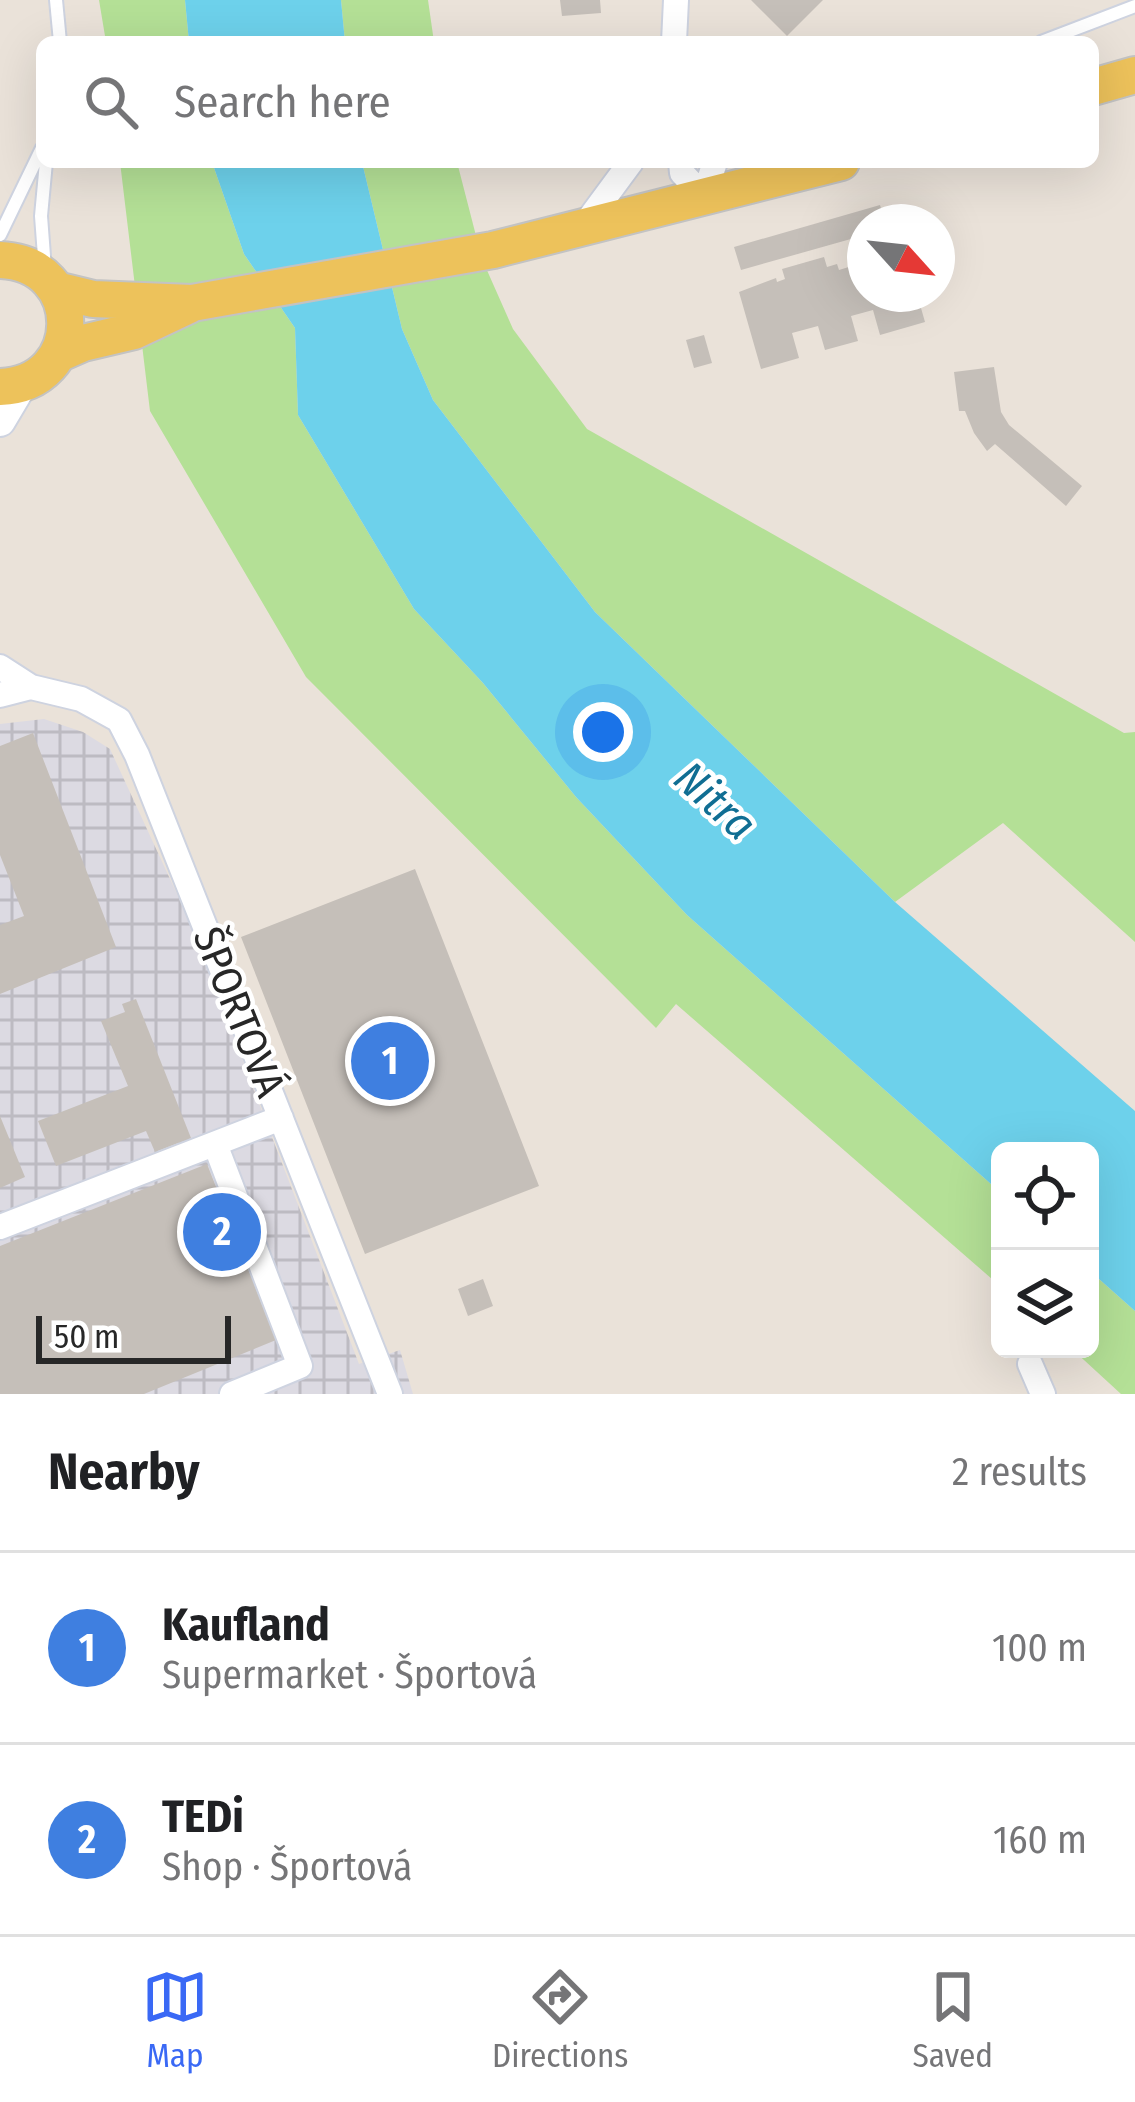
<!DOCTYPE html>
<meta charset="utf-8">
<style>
:root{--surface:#fff;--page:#f2f2f2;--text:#202124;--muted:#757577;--line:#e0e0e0;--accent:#3a69f5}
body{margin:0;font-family:"Fira Sans Condensed",sans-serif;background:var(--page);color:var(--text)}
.controls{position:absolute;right:36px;bottom:36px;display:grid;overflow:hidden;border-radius:18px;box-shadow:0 12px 48px #0002}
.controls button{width:108px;height:108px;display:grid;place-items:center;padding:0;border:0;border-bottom:3px solid var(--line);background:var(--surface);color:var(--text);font:60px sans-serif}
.compass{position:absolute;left:847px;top:204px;width:108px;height:108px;border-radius:50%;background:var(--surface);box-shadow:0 12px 48px #0002;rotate:117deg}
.scale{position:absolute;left:36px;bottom:30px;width:195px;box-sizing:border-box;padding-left:12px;border:6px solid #272727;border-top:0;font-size:33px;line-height:42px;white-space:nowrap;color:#272727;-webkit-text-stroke:9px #fff;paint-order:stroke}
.you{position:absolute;left:603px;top:732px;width:42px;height:42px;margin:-30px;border:9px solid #fff;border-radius:50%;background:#1a73e8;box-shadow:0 0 0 18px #1a73e833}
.badge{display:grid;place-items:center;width:78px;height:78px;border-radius:50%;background:var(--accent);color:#fff;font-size:39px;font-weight:700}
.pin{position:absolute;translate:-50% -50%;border:6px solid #fff;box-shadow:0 3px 12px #0006}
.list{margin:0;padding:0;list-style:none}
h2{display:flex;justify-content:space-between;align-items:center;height:156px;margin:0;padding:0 48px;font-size:51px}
h2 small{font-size:39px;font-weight:400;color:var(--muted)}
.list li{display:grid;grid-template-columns:78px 1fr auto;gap:36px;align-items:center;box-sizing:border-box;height:192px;padding:0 48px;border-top:3px solid var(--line)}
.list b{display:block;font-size:45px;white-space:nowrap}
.list p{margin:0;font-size:39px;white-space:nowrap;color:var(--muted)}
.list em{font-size:39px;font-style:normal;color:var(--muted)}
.icon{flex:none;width:66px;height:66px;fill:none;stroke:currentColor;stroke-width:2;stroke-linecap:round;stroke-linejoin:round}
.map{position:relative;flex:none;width:1135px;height:1394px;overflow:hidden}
.search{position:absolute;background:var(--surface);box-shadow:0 12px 48px #0002;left:36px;right:36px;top:36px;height:132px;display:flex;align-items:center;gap:30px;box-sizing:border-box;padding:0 42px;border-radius:18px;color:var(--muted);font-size:45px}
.sheet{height:540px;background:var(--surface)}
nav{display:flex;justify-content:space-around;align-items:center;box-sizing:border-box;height:168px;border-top:3px solid var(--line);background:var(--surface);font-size:33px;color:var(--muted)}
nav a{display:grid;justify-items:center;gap:6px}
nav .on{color:var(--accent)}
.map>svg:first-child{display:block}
</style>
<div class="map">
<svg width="1135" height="1394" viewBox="0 0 1135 1394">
<defs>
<pattern id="industrial-grid" width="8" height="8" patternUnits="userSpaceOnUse" patternTransform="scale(3)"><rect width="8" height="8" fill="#dcdae2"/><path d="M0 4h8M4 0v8" fill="none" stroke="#bdbbc2"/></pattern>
</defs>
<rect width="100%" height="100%" fill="#eae2d9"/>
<!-- industrial -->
<path fill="url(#industrial-grid)" d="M 44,719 L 83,732 L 110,749 L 188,918 L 359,1364 L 400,1350 L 413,1394 L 0,1394 L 0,724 Z"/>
<!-- grass -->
<path fill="#b4e096" d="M 99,0 L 185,0 L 189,42 L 106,42 Z
M 341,0 L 428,0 L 434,42 L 345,42 Z
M 120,162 L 212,162 L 244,254 L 295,328 L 298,415 L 414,609 L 483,683 L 576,797 L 687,915 L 1000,1192 L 1000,1286 L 676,1004 L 656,1028 L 306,677 L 150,411 Z
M 362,162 L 457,162 L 482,259 L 513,329 L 587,429 L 1124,733 L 1135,732 L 1135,942 L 1003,823 L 895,902 L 595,612 L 433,400 L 402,329 Z
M 1090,1271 L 1135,1311 L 1135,1394 L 1121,1394 L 1072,1349 L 1090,1349 Z"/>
<!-- water -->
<path fill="#6dd1eb" d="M 185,0 L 341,0 L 345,42 L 189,42 Z
M 212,162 L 362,162 L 402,329 L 433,400 L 595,612 L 895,902 L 1135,1111 L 1135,1311 L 1090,1271 L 1090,1151 L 1000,1151 L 1000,1192 L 687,915 L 576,797 L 483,683 L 414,609 L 298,415 L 295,328 L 244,254 Z"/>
<!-- building -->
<path fill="#c5bfb9" d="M 560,0 L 600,0 L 601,13 L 562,16 Z
M 751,0 L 823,0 L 787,36 Z
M 880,205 L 885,222 L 865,222 L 865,235 L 741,270 L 734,247 Z
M 824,257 L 827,267 L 837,264 L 839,270 L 865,262 L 865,294 L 917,294 L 925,322 L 880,335 L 873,310 L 851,316 L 858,341 L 825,350 L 818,326 L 792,333 L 799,358 L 761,369 L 739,292 L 776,278 L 777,282 L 785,279 L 782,269 Z
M 704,335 L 712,363 L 694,368 L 686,340 Z
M 994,367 L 1001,412 L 1009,425 L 1082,486 L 1066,506 L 995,444 L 987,451 L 974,433 L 965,411 L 959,411 L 954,372 Z
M 33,733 L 116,947 L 0,994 L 0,925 L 24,916 L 0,855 L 0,746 Z
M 415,869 L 539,1186 L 365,1254 L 241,937 Z
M 136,999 L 191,1138 L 155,1152 L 146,1131 L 56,1166 L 38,1121 L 128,1086 L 101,1021 L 125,1012 L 122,1004 Z
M 0,1116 L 25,1177 L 0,1188 Z
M 207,1164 L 276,1340 L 144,1394 L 0,1394 L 0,1246 Z
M 483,1279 L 493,1306 L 468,1316 L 458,1289 Z"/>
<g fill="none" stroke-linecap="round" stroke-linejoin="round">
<defs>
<path id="service" d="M 56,0 L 60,42
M 1041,42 L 1135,6
M 0,235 L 42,148
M 45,269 L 41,216 L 46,162"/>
<path id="minor" d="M 674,42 L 676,0
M 681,162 L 682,173 L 704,196 L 715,162
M 583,227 L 631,162
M 0,667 L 31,687 L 81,699 L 119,720 L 137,755 L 390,1394
M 0,695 L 31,687
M 215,1144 L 300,1366 L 232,1394
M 0,1227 L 281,1118
M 1030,1364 L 1043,1394"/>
<path id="tertiary" d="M 0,421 L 22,384"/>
<path id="primary" d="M 1093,87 L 1135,75
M 0,260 C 87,263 87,384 0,387
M 56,290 L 93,299 L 192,303 L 493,250 L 841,162
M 58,354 L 83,343 L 134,331 L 189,305"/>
</defs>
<!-- service casing -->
<use href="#service" stroke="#ced3e0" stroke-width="16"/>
<!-- minor casing -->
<use href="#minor" stroke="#ced3e0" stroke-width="28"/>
<!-- tertiary casing -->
<use href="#tertiary" stroke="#ced3e0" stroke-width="34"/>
<!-- primary casing -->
<use href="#primary" stroke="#c3c3c3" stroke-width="40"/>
<!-- service -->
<use href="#service" stroke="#fff" stroke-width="12"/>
<!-- minor -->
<use href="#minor" stroke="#fff" stroke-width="24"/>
<!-- tertiary -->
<use href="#tertiary" stroke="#fff" stroke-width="30"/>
<!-- primary -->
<use href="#primary" stroke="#edc25b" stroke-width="36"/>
</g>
<g text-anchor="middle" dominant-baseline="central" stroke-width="9" stroke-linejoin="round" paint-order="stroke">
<!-- street labels -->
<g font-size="42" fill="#272727" stroke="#fff">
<text transform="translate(239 1012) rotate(68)">ŠPORTOVÁ</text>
</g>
<!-- water labels -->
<g font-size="45" font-style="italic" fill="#106e93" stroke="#fff">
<text transform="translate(715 801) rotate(42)">Nitra</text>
</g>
</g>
</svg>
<div class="controls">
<button><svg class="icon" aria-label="locate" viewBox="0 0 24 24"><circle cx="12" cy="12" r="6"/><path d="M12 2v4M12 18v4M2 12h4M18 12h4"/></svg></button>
<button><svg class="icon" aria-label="layers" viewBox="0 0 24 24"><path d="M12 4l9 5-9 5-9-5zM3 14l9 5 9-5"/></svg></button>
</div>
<svg class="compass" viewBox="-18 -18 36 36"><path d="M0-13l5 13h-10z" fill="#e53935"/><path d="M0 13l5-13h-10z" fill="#757577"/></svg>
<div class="scale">50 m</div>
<div class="you"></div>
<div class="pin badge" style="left:390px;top:1061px;background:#3f7fe0">1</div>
<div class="pin badge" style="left:222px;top:1232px;background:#3f7fe0">2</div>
<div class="search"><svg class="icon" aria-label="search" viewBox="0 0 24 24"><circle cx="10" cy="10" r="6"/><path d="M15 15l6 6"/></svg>Search here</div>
</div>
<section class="sheet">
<h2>Nearby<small>2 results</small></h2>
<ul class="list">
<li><span class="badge" style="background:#3f7fe0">1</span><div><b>Kaufland</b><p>Supermarket · Športová</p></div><em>100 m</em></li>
<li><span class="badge" style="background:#3f7fe0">2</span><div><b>TEDi</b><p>Shop · Športová</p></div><em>160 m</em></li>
</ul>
</section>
<nav>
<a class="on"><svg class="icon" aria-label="map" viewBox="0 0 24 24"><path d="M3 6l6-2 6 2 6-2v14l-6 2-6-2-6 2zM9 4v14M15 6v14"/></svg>Map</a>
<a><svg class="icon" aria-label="directions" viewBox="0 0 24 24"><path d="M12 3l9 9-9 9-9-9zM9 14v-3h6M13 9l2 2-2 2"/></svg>Directions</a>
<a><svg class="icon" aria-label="saved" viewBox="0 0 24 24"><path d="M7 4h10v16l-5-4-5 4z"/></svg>Saved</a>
</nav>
